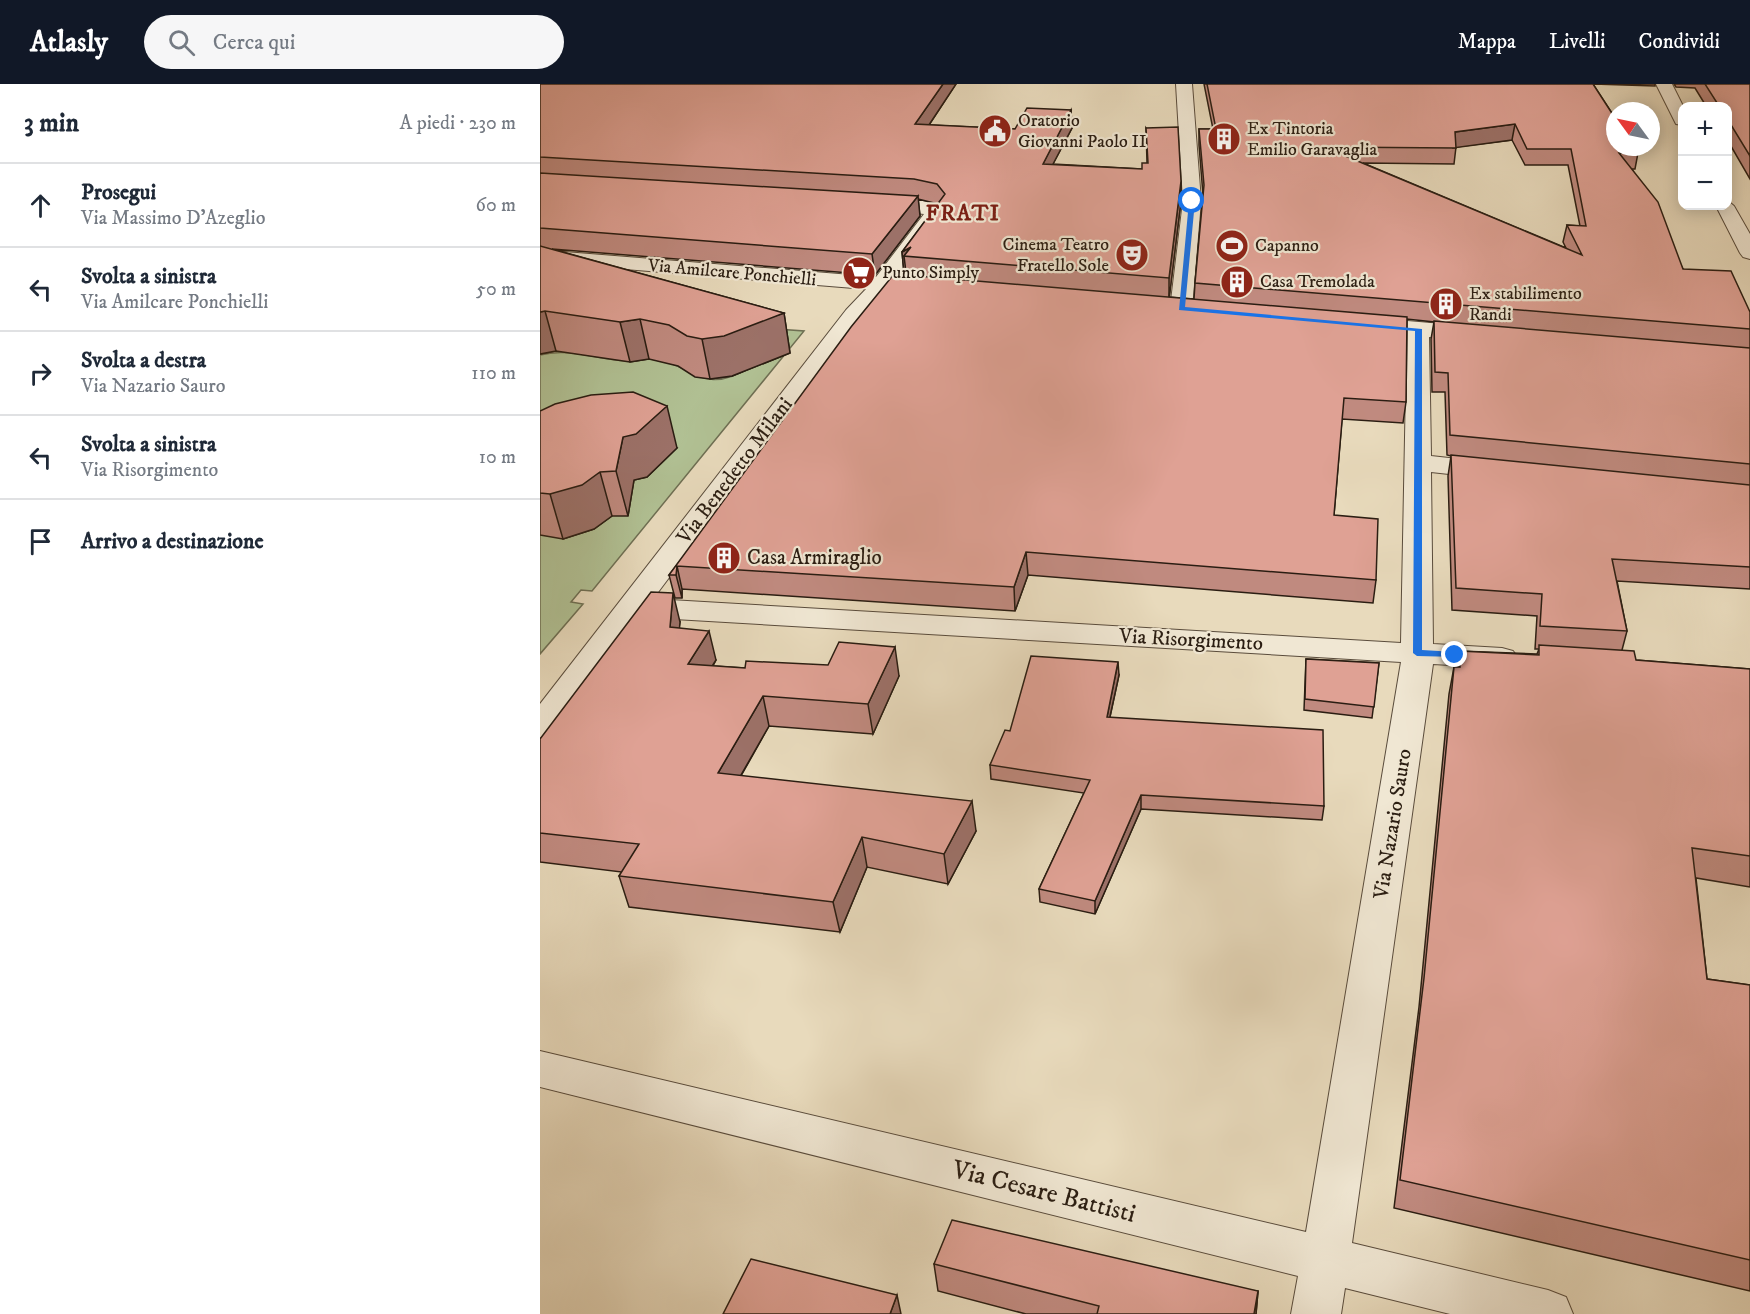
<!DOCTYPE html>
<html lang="it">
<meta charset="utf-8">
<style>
:root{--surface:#fff;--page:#f6f6f7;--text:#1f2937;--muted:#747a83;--line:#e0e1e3;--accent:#111827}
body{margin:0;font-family:"IM FELL DW Pica",serif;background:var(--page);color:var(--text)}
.controls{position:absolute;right:18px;top:18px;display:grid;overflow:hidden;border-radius:12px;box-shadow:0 3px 15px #0003}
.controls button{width:54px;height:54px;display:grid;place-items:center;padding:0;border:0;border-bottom:2px solid var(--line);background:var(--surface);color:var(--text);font:30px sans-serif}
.compass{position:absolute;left:1066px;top:18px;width:54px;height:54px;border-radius:50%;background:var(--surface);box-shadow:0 3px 15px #0003;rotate:303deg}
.stop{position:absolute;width:18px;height:18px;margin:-14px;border:4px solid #1a73e8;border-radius:50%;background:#fff}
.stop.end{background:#1a73e8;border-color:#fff;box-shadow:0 2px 6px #0008}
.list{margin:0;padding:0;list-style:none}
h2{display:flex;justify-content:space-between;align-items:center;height:78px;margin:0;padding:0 24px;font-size:26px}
h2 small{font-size:20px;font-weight:400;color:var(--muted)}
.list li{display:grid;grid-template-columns:39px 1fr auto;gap:18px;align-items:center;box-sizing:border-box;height:84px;padding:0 24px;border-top:2px solid var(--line)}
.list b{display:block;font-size:22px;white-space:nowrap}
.list p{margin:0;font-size:20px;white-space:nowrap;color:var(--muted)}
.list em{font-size:20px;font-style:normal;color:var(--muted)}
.icon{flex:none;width:33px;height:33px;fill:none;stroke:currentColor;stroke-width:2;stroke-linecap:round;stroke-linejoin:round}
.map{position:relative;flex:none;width:1210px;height:1230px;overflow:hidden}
header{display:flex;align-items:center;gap:36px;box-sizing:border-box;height:84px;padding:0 30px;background:var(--accent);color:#fff}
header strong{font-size:28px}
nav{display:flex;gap:33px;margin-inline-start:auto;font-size:21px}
.search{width:420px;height:54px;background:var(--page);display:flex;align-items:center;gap:15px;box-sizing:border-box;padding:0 21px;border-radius:33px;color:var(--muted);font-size:22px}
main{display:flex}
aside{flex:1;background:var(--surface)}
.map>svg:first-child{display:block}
</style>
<header>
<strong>Atlasly</strong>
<div class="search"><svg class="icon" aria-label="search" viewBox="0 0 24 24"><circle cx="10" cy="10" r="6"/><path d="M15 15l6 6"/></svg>Cerca qui</div>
<nav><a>Mappa</a><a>Livelli</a><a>Condividi</a></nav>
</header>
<main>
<aside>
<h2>3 min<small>A piedi · 230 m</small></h2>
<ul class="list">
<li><svg class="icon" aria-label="ahead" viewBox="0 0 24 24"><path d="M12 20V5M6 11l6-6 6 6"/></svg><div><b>Prosegui</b><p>Via Massimo D'Azeglio</p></div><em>60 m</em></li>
<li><svg class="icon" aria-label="left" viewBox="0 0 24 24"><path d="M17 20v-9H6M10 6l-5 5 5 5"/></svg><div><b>Svolta a sinistra</b><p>Via Amilcare Ponchielli</p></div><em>50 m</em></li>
<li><svg class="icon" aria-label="right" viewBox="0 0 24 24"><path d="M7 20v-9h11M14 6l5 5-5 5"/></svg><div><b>Svolta a destra</b><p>Via Nazario Sauro</p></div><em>110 m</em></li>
<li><svg class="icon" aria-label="left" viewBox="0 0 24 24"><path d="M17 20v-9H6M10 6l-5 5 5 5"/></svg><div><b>Svolta a sinistra</b><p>Via Risorgimento</p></div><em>10 m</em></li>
<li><svg class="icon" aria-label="arrive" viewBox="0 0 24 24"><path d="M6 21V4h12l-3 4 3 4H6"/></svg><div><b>Arrivo a destinazione</b></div></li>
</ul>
</aside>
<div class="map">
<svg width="1210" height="1230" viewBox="0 0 1210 1230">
<rect width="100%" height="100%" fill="#e8dabc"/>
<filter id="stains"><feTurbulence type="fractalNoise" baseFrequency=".00333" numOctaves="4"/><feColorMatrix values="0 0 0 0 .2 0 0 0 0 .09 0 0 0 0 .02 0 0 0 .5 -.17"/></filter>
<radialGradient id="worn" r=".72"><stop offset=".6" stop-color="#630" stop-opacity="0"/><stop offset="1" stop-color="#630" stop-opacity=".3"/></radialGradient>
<!-- green -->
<path fill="#b1c194" stroke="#6e6f53" stroke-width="1.5" d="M 181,241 L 264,247 L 52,507 L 41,506 L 31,518 L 43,520 L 0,570 L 0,271 C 30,263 58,276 87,277 C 95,278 103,274 110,275 C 153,278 160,314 211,283 Z"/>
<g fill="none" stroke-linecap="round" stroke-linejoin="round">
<defs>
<path id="minor" d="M 636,0 L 652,0 L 661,117 L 652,225 L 649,230 L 641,232 L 633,230 L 630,225 L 643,117 Z
M 334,114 C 356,116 390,110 404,130 L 358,194 L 398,198 L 401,203 L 398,208 L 390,209 L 347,207 L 322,236 L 113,515 L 861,559 L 867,251 L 813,245 L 810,240 L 813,235 L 821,233 L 937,243 L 945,245 L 948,250 L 945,255 L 937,257 L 889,253 L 891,372 L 954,379 L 963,381 L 967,387 L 963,393 L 954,395 L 891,388 L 893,560 L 962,564 L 973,567 L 978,574 L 973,581 L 962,584 L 893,580 L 812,1159 L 1008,1206 L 1026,1213 L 1033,1230 L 910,1230 L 805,1204 L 801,1230 L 751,1230 L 758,1192 L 0,1003 L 0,967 L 766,1148 L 861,578 L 100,533 L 12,651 L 0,654 L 0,620 L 306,226 L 326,205 L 0,178 L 0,166 L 336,193 L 384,130 L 327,124 L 325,120 L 327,116 Z"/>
<path id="tertiary" d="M 1116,0 L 1132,0 L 1143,22 L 1142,41 L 1136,40 Z
M 1188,117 L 1194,122 L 1210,150 L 1210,175 L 1203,173 L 1200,169 L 1176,122 L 1188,122 Z"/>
</defs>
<!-- minor casing -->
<use href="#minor" stroke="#5a4c3c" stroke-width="2"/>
<!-- tertiary casing -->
<use href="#tertiary" stroke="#5a4c3c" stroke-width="2"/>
<!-- minor -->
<use href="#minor" fill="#f0e7d3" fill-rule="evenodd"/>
<!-- tertiary -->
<use href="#tertiary" fill="#f0e7d3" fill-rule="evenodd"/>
</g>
<!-- wall -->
<path fill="#c08a7f" stroke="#2a1d12" stroke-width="1.5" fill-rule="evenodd" d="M 0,0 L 416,0 L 389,41 L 475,45 L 531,26 L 532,44 L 513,80 L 602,85 L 607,79 L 606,44 L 641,97 L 641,117 L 629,213 L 654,215 L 655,199 L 663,111 L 659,61 L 659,45 L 673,45 L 664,0 L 1115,0 L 1115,2 L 1053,0 L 1098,69 L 1095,85 L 1092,85 L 1143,185 L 1210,228 L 1210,505 L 1077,497 L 1087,547 L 1082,566 L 1096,576 L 1210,585 L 1210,803 L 1156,794 L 1167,895 L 1210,901 L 1210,1207 L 854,1124 L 879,923 L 909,610 L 914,583 L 916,583 L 919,567 L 997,570 L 999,565 L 995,565 L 997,532 L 912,526 L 908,392 L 911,372 L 907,371 L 905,308 L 892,308 L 891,255 L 894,238 L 867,235 L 866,318 L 863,339 L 802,335 L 794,431 L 836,496 L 833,519 L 488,491 L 475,527 L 142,505 L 142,514 L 135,514 L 129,491 L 366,191 L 366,188 L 364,189 L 362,168 L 398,120 L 378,115 L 380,132 L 335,191 L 12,165 L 244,229 L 250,269 L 192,292 L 170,295 L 155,293 L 138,282 L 109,275 L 90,278 L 16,267 L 0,270 ZM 972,56 L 985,81 L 1028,81 L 1040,142 L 1027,141 L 1023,158 L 1026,164 L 823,79 L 914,80 L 916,63 Z
M 1134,0 L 1210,0 L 1210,95 L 1188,57 L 1188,22 L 1166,22 L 1155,4 L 1136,3 Z
M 0,327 L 137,364 L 107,393 L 94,396 L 88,432 L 72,432 L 54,445 L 23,455 L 0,451 Z
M 140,538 L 139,544 L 176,576 L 173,582 L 205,584 L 359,592 L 333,650 L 229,642 L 201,692 L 436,747 L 408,800 L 327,783 L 300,848 L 89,823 L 79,792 L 82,788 L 0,778 L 0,655 Z
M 766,575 L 839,579 L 832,634 L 764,626 Z
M 579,591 L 570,633 L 784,722 L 782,736 L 601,725 L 555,830 L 500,818 L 499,805 L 544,709 L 451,695 L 450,681 L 470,647 Z
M 394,1180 L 718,1207 L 716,1230 L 486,1230 L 398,1207 Z"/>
<!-- shaded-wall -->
<path fill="#9c7168" stroke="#2a1d12" stroke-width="1.5" d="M 403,0 L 416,0 L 377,59 L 375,40 Z
M 531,26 L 532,44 L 503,99 L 503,80 Z
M 975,40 L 972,56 L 913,64 L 915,48 Z
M 641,97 L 641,117 L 629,216 L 629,194 Z
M 378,112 L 380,132 L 335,191 L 332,170 Z
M 371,163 L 364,172 L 366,188 L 364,189 L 362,168 Z
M 5,227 L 16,267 L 0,270 L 0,228 Z
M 244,229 L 250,269 L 192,292 L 170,295 L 162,255 Z
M 100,235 L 109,275 L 90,278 L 80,238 Z
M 127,322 L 137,364 L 107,393 L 94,396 L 88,432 L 76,387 L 83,353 Z
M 60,388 L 72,432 L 54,445 L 23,455 L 10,410 Z
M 486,468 L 488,491 L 475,527 L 474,503 Z
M 137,482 L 142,505 L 142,514 L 136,491 Z
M 133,509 L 140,538 L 137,572 L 130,543 Z
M 169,547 L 176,576 L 155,609 L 148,580 Z
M 355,563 L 359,592 L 333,650 L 328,620 Z
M 578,578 L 579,591 L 567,646 L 567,633 Z
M 223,612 L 229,642 L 185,719 L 178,689 Z
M 601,711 L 601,725 L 555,830 L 555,817 Z
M 432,717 L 436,747 L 408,800 L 404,770 Z
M 322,753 L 327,783 L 300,848 L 293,818 Z
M 718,1207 L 716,1230 L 714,1230 Z
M 357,1211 L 361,1230 L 350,1230 Z"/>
<!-- building -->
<path fill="#dfa194" stroke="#2a1d12" stroke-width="1.5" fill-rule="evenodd" d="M 0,0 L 403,0 L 375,40 L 475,45 L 487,24 L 531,26 L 503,80 L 602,85 L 602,79 L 608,79 L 606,44 L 638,43 L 641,97 L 629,194 L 364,172 L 371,163 L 362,168 L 405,110 L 397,100 L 374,95 L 0,73 Z
M 667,0 L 1053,0 L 1075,34 L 1075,63 L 1094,63 L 1098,69 L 1079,69 L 1118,118 L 1143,185 L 1191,187 L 1210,228 L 1210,245 L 655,199 L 664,101 L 659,45 L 676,45 ZM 975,40 L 987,65 L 1031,65 L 1046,142 L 1027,141 L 1042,171 L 784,63 L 916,64 L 915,48 Z
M 1165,0 L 1210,0 L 1210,72 L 1188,36 L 1188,22 L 1179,22 Z
M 0,89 L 378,112 L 332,170 L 0,144 Z
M 0,162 L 244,229 L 184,252 L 162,255 L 147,252 L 129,241 L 100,235 L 80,238 L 5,227 L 0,228 Z
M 354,190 L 867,233 L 866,318 L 804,314 L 794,431 L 838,435 L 836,496 L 486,468 L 474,503 L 137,482 L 136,491 L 129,491 L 311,243 Z
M 894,237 L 1210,264 L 1210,380 L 910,351 L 908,289 L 895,288 Z
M 93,308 L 127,322 L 96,350 L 83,353 L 76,387 L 60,388 L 42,401 L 10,410 L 0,409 L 0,327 L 15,320 L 51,311 Z
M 911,371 L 1210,401 L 1210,483 L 1072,475 L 1087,547 L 1000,542 L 1002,510 L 916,504 Z
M 111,508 L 133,509 L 130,543 L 169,547 L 148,580 L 205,584 L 206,577 L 288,581 L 299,558 L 355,563 L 328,620 L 223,612 L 178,689 L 432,717 L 404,770 L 322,753 L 293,818 L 79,792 L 99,760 L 0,749 L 0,655 Z
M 999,561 L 1094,567 L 1096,576 L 1210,585 L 1210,772 L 1152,764 L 1167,895 L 1210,901 L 1210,1176 L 860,1096 L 884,894 L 914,583 L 920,583 L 919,567 L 999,571 Z
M 491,572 L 578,578 L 567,633 L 783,646 L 784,722 L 601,711 L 555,817 L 499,805 L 550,696 L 450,681 L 465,646 L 470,647 Z
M 766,575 L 839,579 L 834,623 L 765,615 Z
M 412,1136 L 718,1207 L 714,1230 L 557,1230 L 559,1222 L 394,1180 Z
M 211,1175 L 357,1211 L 350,1230 L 183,1230 Z"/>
<!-- route -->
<path fill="#1a73e8" d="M 652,115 L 655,117 L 645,223 L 882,245 L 882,566 L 915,568 L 918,569 L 918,573 L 877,572 L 873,569 L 875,247 L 639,226 L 649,117 Z"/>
<!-- icons -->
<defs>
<symbol id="civic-disc" viewBox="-11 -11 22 22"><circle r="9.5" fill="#8f2418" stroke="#f0e7d3"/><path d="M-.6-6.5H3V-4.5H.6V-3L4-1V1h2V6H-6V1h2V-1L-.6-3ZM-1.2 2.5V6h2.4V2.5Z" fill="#fff"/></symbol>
<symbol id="building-disc" viewBox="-11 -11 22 22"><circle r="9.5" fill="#8f2418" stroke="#f0e7d3"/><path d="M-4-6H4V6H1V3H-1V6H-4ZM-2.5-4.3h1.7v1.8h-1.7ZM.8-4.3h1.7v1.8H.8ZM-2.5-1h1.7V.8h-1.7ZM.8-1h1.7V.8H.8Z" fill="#fff"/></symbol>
<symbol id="stadium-disc" viewBox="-11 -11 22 22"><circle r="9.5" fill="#8f2418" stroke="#f0e7d3"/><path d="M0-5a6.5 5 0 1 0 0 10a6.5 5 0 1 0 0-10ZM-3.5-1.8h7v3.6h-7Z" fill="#fff"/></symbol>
<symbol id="theatre-disc" viewBox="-11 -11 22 22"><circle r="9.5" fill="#8f2418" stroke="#f0e7d3"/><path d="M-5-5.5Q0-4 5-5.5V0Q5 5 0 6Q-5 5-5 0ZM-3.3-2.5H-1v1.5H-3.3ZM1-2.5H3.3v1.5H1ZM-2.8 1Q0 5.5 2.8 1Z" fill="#fff"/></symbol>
<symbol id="supermarket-disc" viewBox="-11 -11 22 22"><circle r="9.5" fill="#8f2418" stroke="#f0e7d3"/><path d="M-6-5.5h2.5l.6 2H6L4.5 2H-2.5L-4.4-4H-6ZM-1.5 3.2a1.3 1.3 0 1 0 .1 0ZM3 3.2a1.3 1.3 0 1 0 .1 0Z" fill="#fff"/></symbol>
</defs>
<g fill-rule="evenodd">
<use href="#civic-disc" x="436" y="28" width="38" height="38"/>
<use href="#building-disc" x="665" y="36" width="38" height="38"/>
<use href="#stadium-disc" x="673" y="143" width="38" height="38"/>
<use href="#theatre-disc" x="573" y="152" width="38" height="38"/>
<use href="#supermarket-disc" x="300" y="170" width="38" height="38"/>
<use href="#building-disc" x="678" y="179" width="38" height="38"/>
<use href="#building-disc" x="887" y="201" width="38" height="38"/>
<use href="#building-disc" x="165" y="455" width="38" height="38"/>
</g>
<g text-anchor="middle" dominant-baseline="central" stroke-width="4.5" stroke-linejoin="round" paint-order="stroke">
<!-- far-poi labels -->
<g font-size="18" fill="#2a1d12" stroke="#f0e7d3" text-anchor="start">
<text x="478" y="37">Oratorio<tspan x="478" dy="21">Giovanni Paolo II</tspan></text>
<text x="707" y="45">Ex Tintoria<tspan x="707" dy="21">Emilio Garavaglia</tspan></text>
<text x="569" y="161" text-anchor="end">Cinema Teatro<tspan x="569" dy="21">Fratello Sole</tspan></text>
<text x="715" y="162">Capanno</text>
<text x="342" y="189">Punto Simply</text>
<text x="720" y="198">Casa Tremolada</text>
<text x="929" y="210">Ex stabilimento<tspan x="929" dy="21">Randi</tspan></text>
</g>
<!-- far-street labels -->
<g font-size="18" fill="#2a1d12" stroke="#f0e7d3">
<text transform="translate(192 189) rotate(5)">Via Amilcare Ponchielli</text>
</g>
<!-- street labels -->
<g font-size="21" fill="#2a1d12" stroke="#f0e7d3">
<text transform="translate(195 387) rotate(-53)">Via Benedetto Milani</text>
<text transform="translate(651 556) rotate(3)">Via Risorgimento</text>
<text transform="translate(853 740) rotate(-81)">Via Nazario Sauro</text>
</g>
<!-- poi labels -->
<g font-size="21" fill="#2a1d12" stroke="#f0e7d3" text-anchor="start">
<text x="207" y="474">Casa Armiraglio</text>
</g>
<!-- far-district labels -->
<g font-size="22" font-weight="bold" letter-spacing="1.5" fill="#7a1f14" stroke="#f0e7d3">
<text x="423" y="129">FRATI</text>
</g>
<!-- near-street labels -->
<g font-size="26" fill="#2a1d12" stroke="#f0e7d3">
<text transform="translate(504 1108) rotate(14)">Via Cesare Battisti</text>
</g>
</g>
<rect width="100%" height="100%" filter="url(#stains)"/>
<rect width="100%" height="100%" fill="url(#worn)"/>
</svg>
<div class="controls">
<button>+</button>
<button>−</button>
</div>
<svg class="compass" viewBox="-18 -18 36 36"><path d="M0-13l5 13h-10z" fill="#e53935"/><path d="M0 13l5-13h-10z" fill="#747a83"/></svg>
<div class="stop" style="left:652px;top:117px"></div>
<div class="stop end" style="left:915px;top:571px"></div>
</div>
</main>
